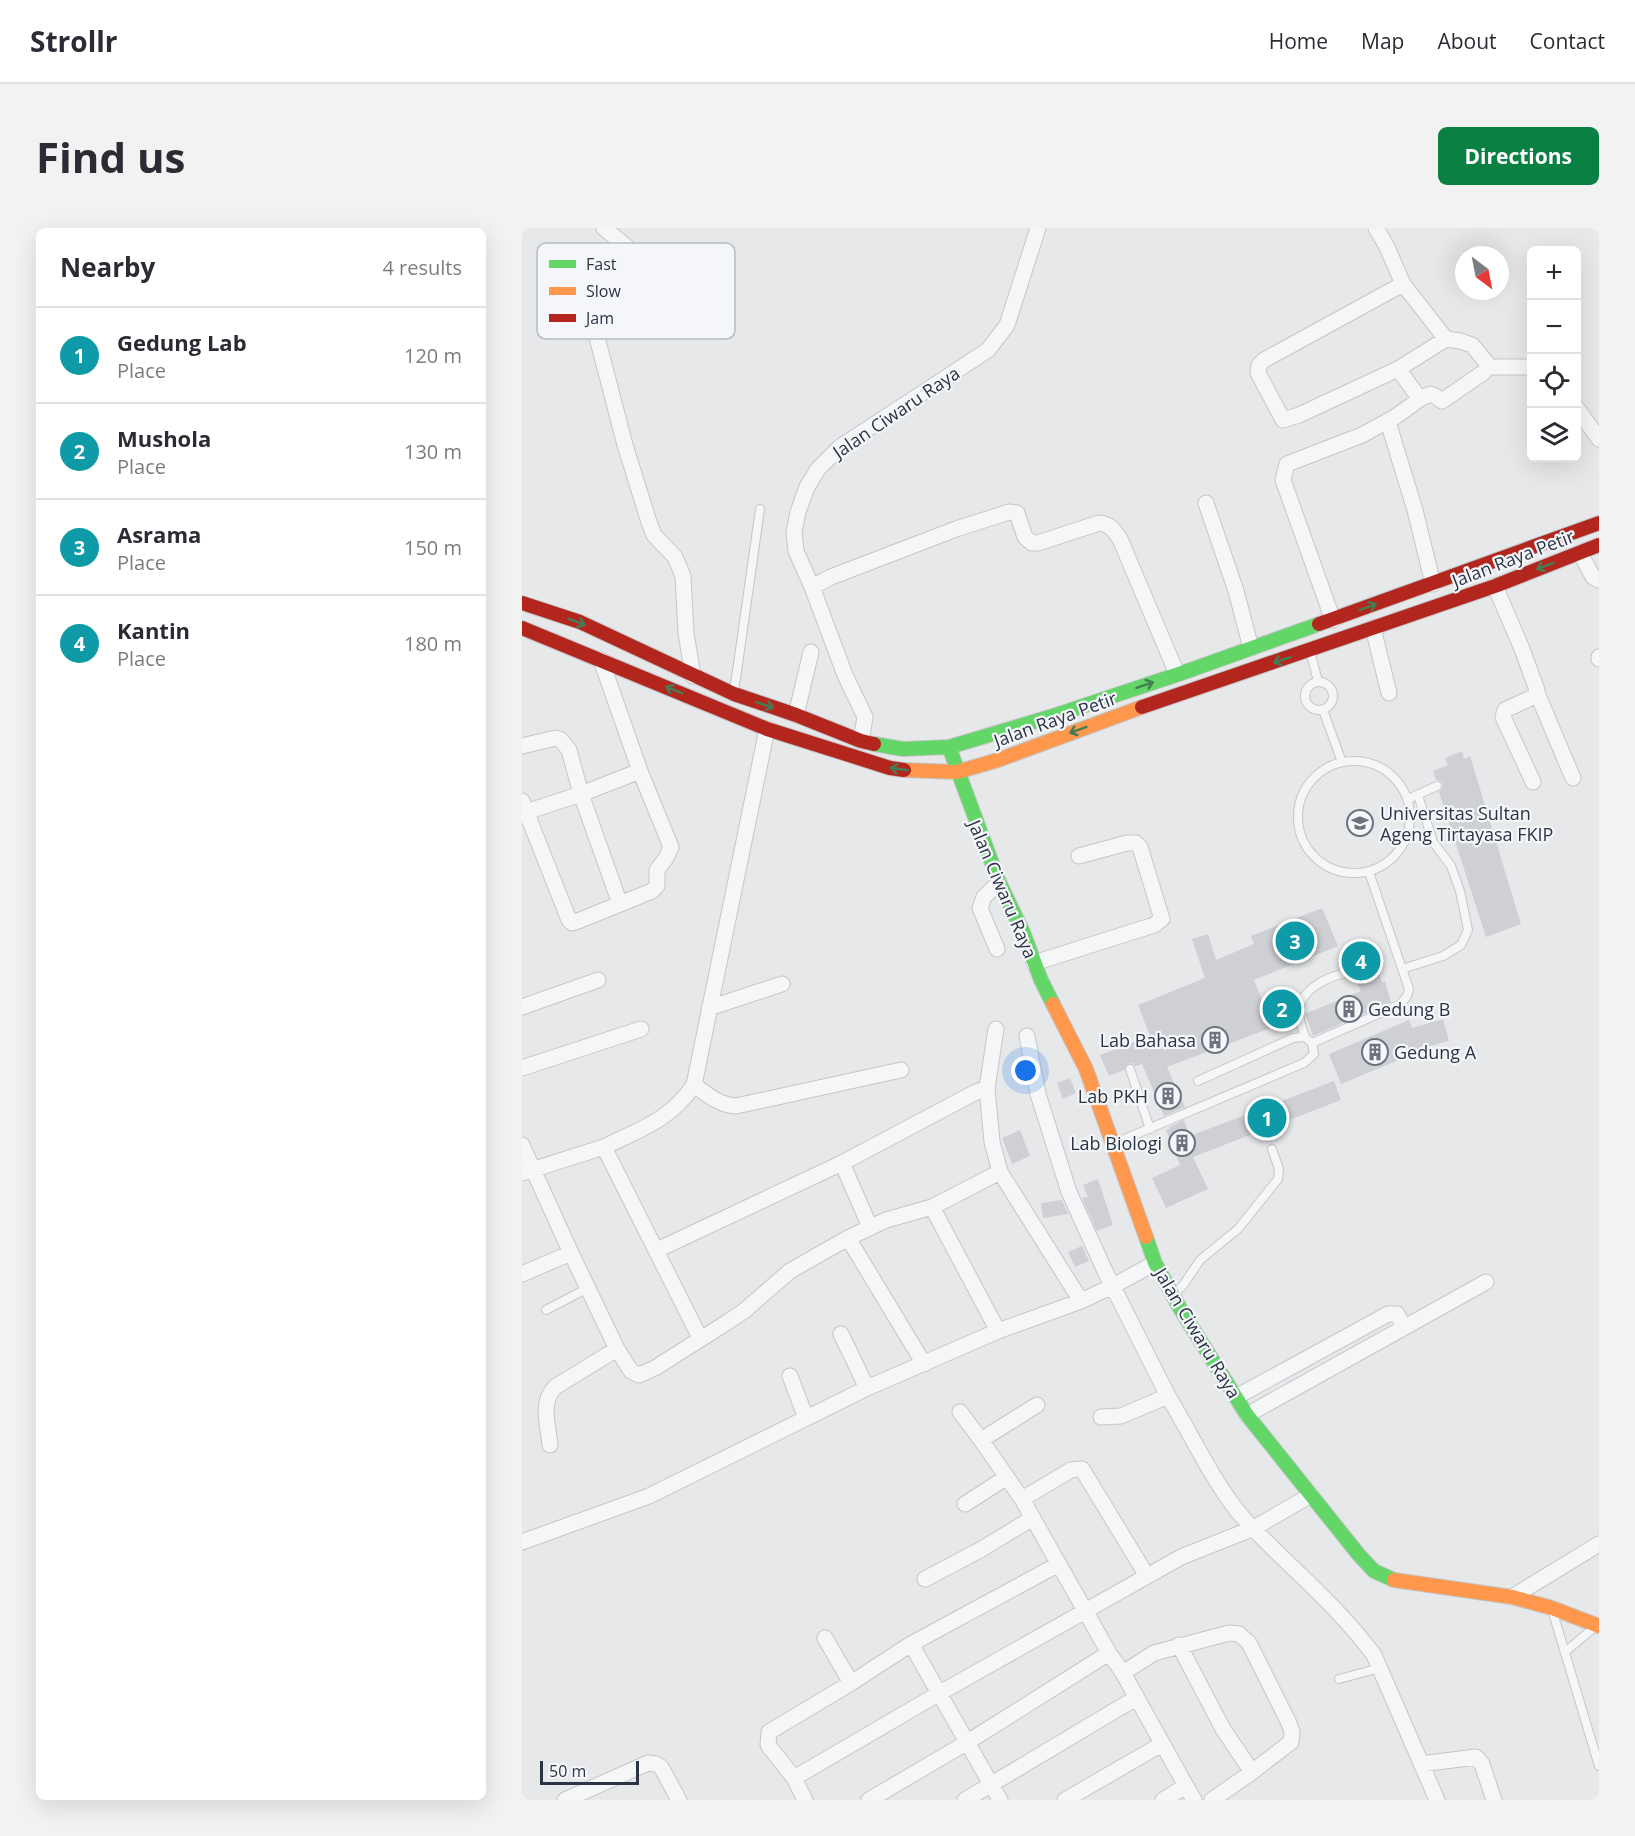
<!DOCTYPE html>
<meta charset="utf-8">
<style>
:root{--surface:#fff;--page:#f2f2f3;--text:#2b2b33;--muted:#7c7c81;--line:#e1e1e2;--accent:#0b8043}
body{margin:0;font-family:"Open Sans",sans-serif;background:var(--page);color:var(--text)}
.controls{position:absolute;right:18px;top:18px;display:grid;overflow:hidden;border-radius:9px;box-shadow:0 6px 24px #0002}
.controls button{width:54px;height:54px;display:grid;place-items:center;padding:0;border:0;border-bottom:2px solid var(--line);background:var(--surface);color:var(--text);font:30px sans-serif}
.compass{position:absolute;left:933px;top:18px;width:54px;height:54px;border-radius:50%;background:var(--surface);box-shadow:0 6px 24px #0002;rotate:148deg}
.scale{position:absolute;left:18px;bottom:15px;width:99px;box-sizing:border-box;padding-left:6px;border:3px solid #2b3445;border-top:0;font-size:16px;line-height:21px;white-space:nowrap;color:#2b3445;-webkit-text-stroke:4px #f4f6f9;paint-order:stroke}
.you{position:absolute;left:504px;top:843px;width:21px;height:21px;margin:-15px;border:4px solid #fff;border-radius:50%;background:#1a73e8;box-shadow:0 0 0 9px #1a73e833}
.badge{display:grid;place-items:center;width:39px;height:39px;border-radius:50%;background:var(--accent);color:#fff;font-size:20px;font-weight:700}
.pin{position:absolute;translate:-50% -50%;border:3px solid #fff;box-shadow:0 2px 6px #0006}
.list{margin:0;padding:0;list-style:none}
h2{display:flex;justify-content:space-between;align-items:center;height:78px;margin:0;padding:0 24px;font-size:26px}
h2 small{font-size:20px;font-weight:400;color:var(--muted)}
.list li{display:grid;grid-template-columns:39px 1fr auto;gap:18px;align-items:center;box-sizing:border-box;height:96px;padding:0 24px;border-top:2px solid var(--line)}
.list b{display:block;font-size:22px;white-space:nowrap}
.list p{margin:0;font-size:20px;white-space:nowrap;color:var(--muted)}
.list em{font-size:20px;font-style:normal;color:var(--muted)}
.icon{flex:none;width:33px;height:33px;fill:none;stroke:currentColor;stroke-width:2;stroke-linecap:round;stroke-linejoin:round}
.map{position:relative;flex:none;width:1077px;height:1572px;overflow:hidden;border-radius:9px}
header{display:flex;align-items:center;gap:36px;box-sizing:border-box;height:84px;padding:0 30px;background:var(--surface);border-bottom:2px solid var(--line)}
header strong{font-size:28px}
nav{display:flex;gap:33px;margin-inline-start:auto;font-size:21px}
.intro{display:flex;align-items:center;justify-content:space-between;box-sizing:border-box;height:144px;padding:0 36px}
h1{margin:0;font-size:42px}
.button{padding:15px 27px;border-radius:9px;background:var(--accent);color:#fff;font-size:21px;font-weight:700}
main{display:flex;gap:36px;padding:0 36px}
aside{flex:1;background:var(--surface);border-radius:9px;box-shadow:0 6px 24px #0002}
.map>svg:first-child{display:block}
</style>
<header>
<strong>Strollr</strong>
<nav><a>Home</a><a>Map</a><a>About</a><a>Contact</a></nav>
</header>
<div class="intro"><h1>Find us</h1><a class="button">Directions</a></div>
<main>
<aside>
<h2>Nearby<small>4 results</small></h2>
<ul class="list">
<li><span class="badge" style="background:#0f9aa8">1</span><div><b>Gedung Lab</b><p>Place</p></div><em>120 m</em></li>
<li><span class="badge" style="background:#0f9aa8">2</span><div><b>Mushola</b><p>Place</p></div><em>130 m</em></li>
<li><span class="badge" style="background:#0f9aa8">3</span><div><b>Asrama</b><p>Place</p></div><em>150 m</em></li>
<li><span class="badge" style="background:#0f9aa8">4</span><div><b>Kantin</b><p>Place</p></div><em>180 m</em></li>
</ul>
</aside>
<div class="map">
<svg width="1077" height="1572" viewBox="0 0 1077 1572">
<rect width="100%" height="100%" fill="#e6e8ea"/>
<!-- building -->
<path fill="#ced0d3" d="M 940,523 L 942,531 L 948,528 L 999,696 L 964,709 L 917,564 L 920,561 L 921,556 L 918,553 L 914,552 L 911,543 L 926,537 L 923,530 Z
M 800,680 L 816,718 L 732,752 L 742,777 L 768,766 L 772,777 L 771,788 L 751,797 L 751,799 L 645,839 L 663,879 L 642,888 L 620,836 L 613,838 L 610,835 L 606,836 L 602,842 L 587,848 L 578,827 L 628,808 L 616,777 L 683,750 L 670,711 L 686,706 L 694,732 L 732,716 L 729,708 Z
M 843,710 L 860,754 L 863,753 L 869,774 L 791,808 L 783,786 L 839,763 L 820,723 Z
M 921,791 L 927,813 L 897,821 L 898,823 L 819,856 L 807,826 L 887,792 L 890,800 Z
M 548,850 L 554,865 L 541,871 L 535,855 Z
M 812,853 L 819,872 L 671,929 L 686,961 L 644,980 L 630,950 L 658,937 L 644,902 L 648,901 L 647,899 L 662,892 L 668,908 Z
M 498,902 L 508,928 L 490,936 L 480,910 Z
M 576,951 L 591,997 L 575,1003 L 560,970 L 566,969 L 561,957 Z
M 540,972 L 546,986 L 521,990 L 519,975 Z
M 560,1018 L 567,1033 L 553,1039 L 546,1024 Z"/>
<g fill="none" stroke-linecap="round" stroke-linejoin="round">
<defs>
<path id="lane" d="M 788,423 L 796,453
M783 468a14 14 0 1 1 28 0a14 14 0 1 1-28 0Z
M 212,464 L 238,281
M 801,482 L 820,534
M776 589a56 56 0 1 1 112 0a56 56 0 1 1-112 0Z
M 886,571 L 915,558
M 880,741 L 921,728 L 939,717 L 946,702 L 938,663 L 929,638 L 911,614 L 896,567
M 783,809 C 780,800 776,790 777,781 C 780,761 804,750 820,746
M 790,815 L 879,776 L 885,768 L 887,761 L 847,644
M 608,841 L 628,901
M 593,915 L 782,835 L 792,826 L 790,815 L 783,809 L 771,810 L 676,853
M 652,1067 L 662,1056 L 678,1032 L 716,1001 L 756,951 L 757,941 L 750,921
M 24,1082 L 66,1060
M 1031,1385 L 1077,1538
M 1043,1424 L 1074,1398
M 817,1451 L 858,1440"/>
<path id="street" d="M 82,0 L 111,24 L 123,43 C 118,71 73,49 71,94 L 103,217 L 127,294 L 132,307 L 153,329 L 161,348 L 164,405 L 171,448
M 854,0 L 865,19 L 881,56 L 924,111
M 881,56 L 742,132 L 737,137 L 736,145 L 761,192 L 777,187 L 876,141 L 924,111 L 938,113 L 950,117 L 968,139 L 1010,139
M 876,141 L 898,171 C 911,164 908,165 920,173 L 962,144
M 1054,179 L 1077,211
M 866,194 L 893,282 L 911,356
M 684,275 L 714,363 L 729,420
M 1058,325 L 1071,349 L 1077,352
M 973,358 L 1000,421 L 1015,462 L 1013,468 L 983,482 L 981,489 L 1011,554
M 290,359 L 309,349 L 434,301 L 487,284 L 495,285 L 503,309 L 510,315 L 516,315 L 577,295 C 588,296 592,302 598,311 L 655,446
M 811,392 L 761,252 L 765,236 L 840,207 L 873,189 L 898,171
M 851,400 L 867,465
M 1077,429 L 1077,431
M 1015,465 L 1051,550
M 274,487 L 289,424
M 339,513 L 343,489 L 323,447 L 290,359 L 274,323 L 272,304 L 276,284 L 285,259 L 296,241 L 318,219 L 466,122 L 485,97 L 516,0
M 0,518 L 34,510 L 39,512 L 47,522 L 59,566 L 98,676
M 0,573 L 47,692 L 50,695 L 56,693 L 130,663 L 135,658 L 135,642 L 144,630 L 149,619 L 118,543 L 79,432
M 4,584 L 59,566 L 118,543
M 475,721 L 458,680 L 462,669 L 477,654
M 512,735 L 632,697 L 640,691 L 618,619 L 614,615 L 605,615 L 557,628
M 0,779 L 76,752
M 187,780 L 260,756
M 505,808 L 516,866 L 547,964 L 583,1043 L 646,1168
M 0,840 L 119,801
M 172,857 C 186,867 197,877 214,878 L 379,842
M 465,860 L 470,914 L 478,944 L 559,1073
M 0,917 L 49,1025 L 95,1121 L 109,1143 L 117,1147 L 133,1140 L 204,1095 L 222,1083 L 268,1043 L 326,1010 L 364,992 L 410,979 L 476,1103
M 82,919 C 119,901 148,892 172,857 L 245,501
M 320,935 L 348,999
M 0,945 L 82,919 L 178,1110
M 410,979 L 478,944
M 326,1010 L 402,1136
M 135,1022 L 320,935 L 454,864 L 465,860 L 474,801
M 0,1046 L 49,1025
M 319,1106 L 345,1160
M 268,1148 L 284,1190
M 714,1169 L 866,1086 L 875,1086 L 882,1099
M 438,1184 L 459,1212
M 725,1187 L 964,1054
M 579,1189 L 599,1188 L 646,1168 C 669,1206 694,1260 723,1292 C 765,1337 815,1377 852,1427 L 915,1572
M 28,1217 C 26,1196 18,1175 33,1159 L 95,1121
M 500,1271 L 459,1212 L 515,1177
M 443,1276 L 485,1249
M 0,1314 L 127,1268 L 345,1160 L 476,1103 L 559,1073 L 591,1058 L 633,1035
M 403,1351 L 458,1322 L 511,1290
M 990,1369 L 1077,1316
M 303,1410 L 329,1455
M 389,1416 L 478,1572
M 657,1417 L 701,1501 L 730,1544
M 601,1445 L 587,1425 L 500,1271 L 549,1242 L 560,1241 L 625,1348
M 899,1536 L 954,1529 L 960,1536 L 972,1572
M 272,1550 L 246,1517 L 247,1504 L 329,1455 L 389,1416 L 537,1336
M 664,1558 L 601,1445 L 632,1425 L 707,1405 L 717,1406 L 727,1415 L 767,1495 L 770,1504 L 769,1514 L 730,1544 L 690,1572
M 43,1572 L 126,1535 L 134,1536 L 139,1539 L 157,1572
M 283,1572 L 272,1550 L 416,1466 L 659,1329 L 732,1300 L 789,1267
M 347,1572 L 444,1515 L 587,1425
M 443,1572 L 614,1470
M 543,1572 L 640,1516
M 641,1572 L 664,1558 L 672,1572"/>
<path id="fast" d="M 352,516 L 381,521 L 427,519 L 531,488 L 660,445 L 797,396
M 427,519 L 477,654 L 501,704 L 519,752 L 531,776
M 624,1009 L 633,1035 L 659,1082 L 725,1187 L 837,1327 L 852,1343 L 872,1352"/>
<path id="slow" d="M 382,542 L 435,544 L 476,532 L 620,479
M 531,776 L 564,841 L 624,1009
M 872,1352 L 990,1369 L 1030,1380 L 1077,1398"/>
<path id="jam" d="M 0,375 L 58,394 L 212,466 L 274,487 L 339,513 L 352,516
M 797,396 L 1077,295
M 0,400 L 245,501 L 368,540 L 382,542
M 620,479 L 973,358 L 1077,317"/>
</defs>
<!-- lane casing -->
<use href="#lane" stroke="#c4c6c8" stroke-width="10"/>
<!-- street casing -->
<use href="#street" stroke="#c4c6c8" stroke-width="17"/>
<!-- fast casing -->
<use href="#fast" stroke="#c4c6c8" stroke-width="16"/>
<!-- slow casing -->
<use href="#slow" stroke="#c4c6c8" stroke-width="16"/>
<!-- jam casing -->
<use href="#jam" stroke="#c4c6c8" stroke-width="16"/>
<!-- lane -->
<use href="#lane" stroke="#f5f6f7" stroke-width="8"/>
<!-- street -->
<use href="#street" stroke="#f5f6f7" stroke-width="15"/>
<!-- fast -->
<use href="#fast" stroke="#63d668" stroke-width="14"/>
<!-- slow -->
<use href="#slow" stroke="#ff974d" stroke-width="14"/>
<!-- jam -->
<use href="#jam" stroke="#b3261e" stroke-width="14"/>
</g>
<!-- one-way arrows -->
<defs><path id="oneway-shaft" d="M-6 0H5M1.5-3L5.5 0L1.5 3" fill="none" stroke-width="1.6" stroke-linecap="round" stroke-linejoin="round" transform="scale(1.5)"/></defs>
<g stroke="#447d55">
<use href="#oneway-shaft" transform="translate(1023 338) rotate(159)"/>
<use href="#oneway-shaft" transform="translate(846 379) rotate(-20)"/>
<use href="#oneway-shaft" transform="translate(55 394) rotate(21)"/>
<use href="#oneway-shaft" transform="translate(760 432) rotate(162)"/>
<use href="#oneway-shaft" transform="translate(623 457) rotate(-19)"/>
<use href="#oneway-shaft" transform="translate(152 462) rotate(-158)"/>
<use href="#oneway-shaft" transform="translate(243 477) rotate(18)"/>
<use href="#oneway-shaft" transform="translate(556 502) rotate(160)"/>
<use href="#oneway-shaft" transform="translate(377 541) rotate(-172)"/>
</g>
<!-- icons -->
<defs>
<symbol id="university-ring" viewBox="-11 -11 22 22"><circle r="9.5" fill="#f4f6f9" stroke="#6c737f" stroke-width="1.5"/><path d="M0-5L7-2L0 1L-7-2ZM-4 1L0 2.5L4 1V4Q0 6-4 4Z" fill="#6c737f"/></symbol>
<symbol id="building-ring" viewBox="-11 -11 22 22"><circle r="9.5" fill="#f4f6f9" stroke="#6c737f" stroke-width="1.5"/><path d="M-4-6H4V6H1V3H-1V6H-4ZM-2.5-4.3h1.7v1.8h-1.7ZM.8-4.3h1.7v1.8H.8ZM-2.5-1h1.7V.8h-1.7ZM.8-1h1.7V.8H.8Z" fill="#6c737f"/></symbol>
</defs>
<g fill-rule="evenodd">
<use href="#university-ring" x="823" y="580" width="30" height="30"/>
<use href="#building-ring" x="812" y="766" width="30" height="30"/>
<use href="#building-ring" x="678" y="797" width="30" height="30"/>
<use href="#building-ring" x="838" y="809" width="30" height="30"/>
<use href="#building-ring" x="631" y="853" width="30" height="30"/>
<use href="#building-ring" x="645" y="900" width="30" height="30"/>
</g>
<g text-anchor="middle" dominant-baseline="central" stroke-width="4.5" stroke-linejoin="round" paint-order="stroke">
<!-- street labels -->
<g font-size="18" fill="#2b3445" stroke="#f4f6f9">
<text transform="translate(374 184) rotate(-34)">Jalan Ciwaru Raya</text>
<text transform="translate(991 330) rotate(-21)">Jalan Raya Petir</text>
<text transform="translate(533 491) rotate(-20)">Jalan Raya Petir</text>
<text transform="translate(481 661) rotate(67)">Jalan Ciwaru Raya</text>
<text transform="translate(676 1105) rotate(59)">Jalan Ciwaru Raya</text>
</g>
<!-- poi labels -->
<g font-size="18" fill="#2b3445" stroke="#f4f6f9" text-anchor="start">
<text x="858" y="585">Universitas Sultan<tspan x="858" dy="21">Ageng Tirtayasa FKIP</tspan></text>
<text x="846" y="781">Gedung B</text>
<text x="674" y="812" text-anchor="end">Lab Bahasa</text>
<text x="872" y="824">Gedung A</text>
<text x="626" y="868" text-anchor="end">Lab PKH</text>
<text x="640" y="915" text-anchor="end">Lab Biologi</text>
</g>
</g>
<!-- legend -->
<rect x="15" y="15" width="198" height="96" rx="9" fill="#f4f6f9" stroke="#b8bcc3" stroke-width="1.5"/>
<rect x="27" y="32" width="27" height="8" fill="#63d668"/>
<rect x="27" y="59" width="27" height="8" fill="#ff974d"/>
<rect x="27" y="86" width="27" height="8" fill="#b3261e"/>
<g font-size="16" fill="#2b3445">
<text x="64" y="42">Fast</text>
<text x="64" y="69">Slow</text>
<text x="64" y="96">Jam</text>
</g>
</svg>
<div class="controls">
<button>+</button>
<button>−</button>
<button><svg class="icon" aria-label="locate" viewBox="0 0 24 24"><circle cx="12" cy="12" r="6"/><path d="M12 2v4M12 18v4M2 12h4M18 12h4"/></svg></button>
<button><svg class="icon" aria-label="layers" viewBox="0 0 24 24"><path d="M12 4l9 5-9 5-9-5zM3 14l9 5 9-5"/></svg></button>
</div>
<svg class="compass" viewBox="-18 -18 36 36"><path d="M0-13l5 13h-10z" fill="#e53935"/><path d="M0 13l5-13h-10z" fill="#7c7c81"/></svg>
<div class="scale">50 m</div>
<div class="you"></div>
<div class="pin badge" style="left:745px;top:890px;background:#0f9aa8">1</div>
<div class="pin badge" style="left:760px;top:781px;background:#0f9aa8">2</div>
<div class="pin badge" style="left:773px;top:713px;background:#0f9aa8">3</div>
<div class="pin badge" style="left:839px;top:733px;background:#0f9aa8">4</div>
</div>
</main>
